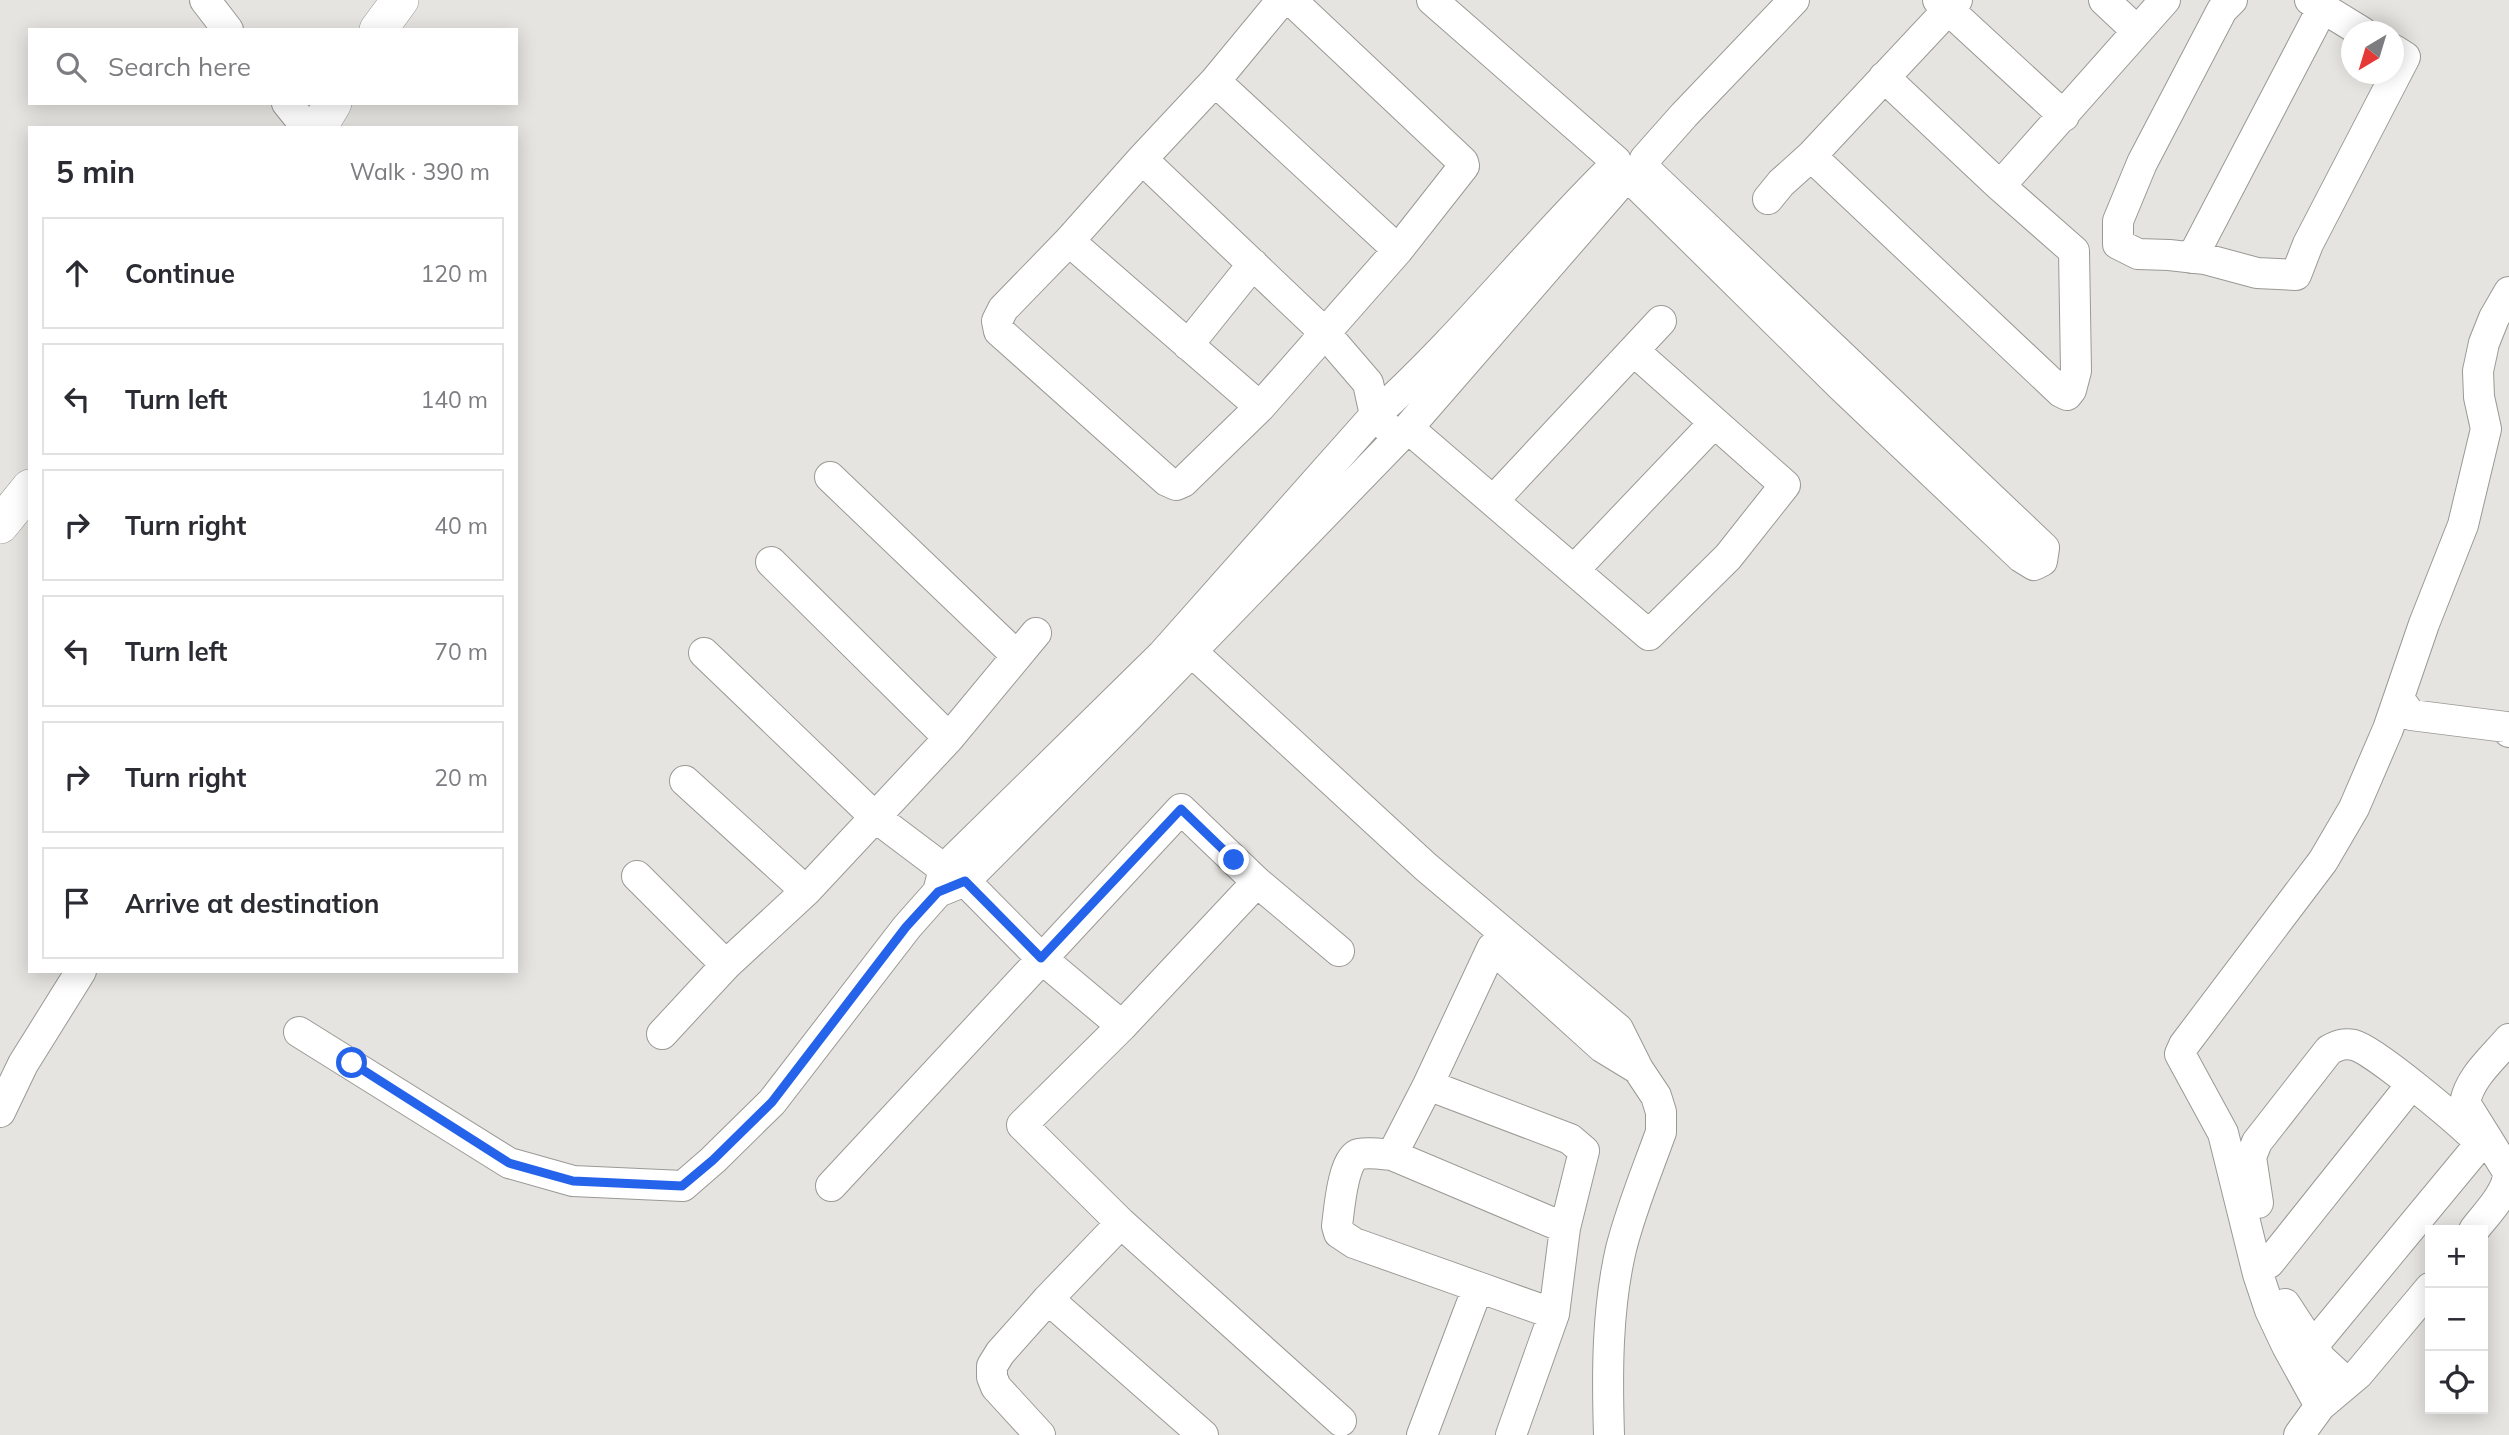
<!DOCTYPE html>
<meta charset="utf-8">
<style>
:root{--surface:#fff;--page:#f7f7f7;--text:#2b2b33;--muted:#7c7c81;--line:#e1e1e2}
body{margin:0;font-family:Mulish,sans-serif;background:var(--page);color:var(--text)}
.controls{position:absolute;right:21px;bottom:21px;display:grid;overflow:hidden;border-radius:0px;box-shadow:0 4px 18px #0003}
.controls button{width:63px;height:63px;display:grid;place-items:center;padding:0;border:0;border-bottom:2px solid var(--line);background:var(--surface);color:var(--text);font:35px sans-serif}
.compass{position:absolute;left:2341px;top:21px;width:63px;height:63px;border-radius:50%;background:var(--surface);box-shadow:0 4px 18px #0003;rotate:218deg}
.stop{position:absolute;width:21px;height:21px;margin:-16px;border:5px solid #2563eb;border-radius:50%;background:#fff}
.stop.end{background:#2563eb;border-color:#fff;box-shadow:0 2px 7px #0008}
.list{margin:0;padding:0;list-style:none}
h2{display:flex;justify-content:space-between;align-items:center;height:91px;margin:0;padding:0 28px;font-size:30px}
h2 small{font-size:23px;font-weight:400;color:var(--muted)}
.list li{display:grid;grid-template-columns:46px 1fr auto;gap:21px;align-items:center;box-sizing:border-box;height:112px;margin:0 14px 14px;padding:0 14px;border:2px solid var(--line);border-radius:0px}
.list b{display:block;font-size:26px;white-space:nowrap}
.list em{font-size:23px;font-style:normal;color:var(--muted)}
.icon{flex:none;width:38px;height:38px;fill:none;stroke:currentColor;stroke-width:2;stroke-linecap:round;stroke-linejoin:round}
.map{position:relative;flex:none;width:2509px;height:1435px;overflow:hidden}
.search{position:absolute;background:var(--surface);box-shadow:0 4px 18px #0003;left:28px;top:28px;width:490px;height:77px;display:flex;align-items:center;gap:18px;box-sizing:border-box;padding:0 24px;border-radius:0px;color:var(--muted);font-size:26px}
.panel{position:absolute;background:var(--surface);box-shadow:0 4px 18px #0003;left:28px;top:126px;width:490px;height:847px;border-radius:0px}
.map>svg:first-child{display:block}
</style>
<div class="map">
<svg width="2509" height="1435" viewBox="0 0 2509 1435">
<rect width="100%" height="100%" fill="#e5e4e0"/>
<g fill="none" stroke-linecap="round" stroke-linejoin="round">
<defs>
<path id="minor" d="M 205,0 L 228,30
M 1291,0 L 1463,162 L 1464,166 L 1398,250 L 1215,81 L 1142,159 L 1325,333 L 1368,383 L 1375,415 L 1387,427
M 1432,0 L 1616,161
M 1938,0 L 2064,116
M 2104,0 L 2137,31
M 2232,0 L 2222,10 L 2142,163 L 2118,221 L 2118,244 L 2138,254 L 2169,255 L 2205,259 L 2257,273 L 2296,275 L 2308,244 L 2405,57 L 2394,50
M 2310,0 L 2362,32
M 1215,81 L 1282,0
M 287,103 L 307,128
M 1811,156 L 2061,392 L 2067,395 L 2071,390 L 2076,371 L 2074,251 L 2000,186 L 1884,77
M 1142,159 L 1069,241 L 1003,309 L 997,321 L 999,331 L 1167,481 L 1176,485 L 1183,482 L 1260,407 L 1398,250
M 1645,159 L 1684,115 L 1794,0
M 1615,165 C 1533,245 1461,338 1375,415 L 1162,655 L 944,869 L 938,892 L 965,881 L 1128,717 L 1408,428 L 1625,178
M 1631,179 L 1841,386 L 2021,557 L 2034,565 L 2042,561 L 2044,548 L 1645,169
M 2000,186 L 2165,0
M 1768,199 L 1781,183 L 1811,156 L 1957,0
M 1069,241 L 1260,407
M 2192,258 L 2323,7
M 1188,345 L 1253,264
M 1408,428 L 1649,635 L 1728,557 L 1785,485 L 1634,351
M 830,477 L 1016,655
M 1493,501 L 1661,321
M 771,562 L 949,738
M 1574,570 L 1714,423
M 1179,640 L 1426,867 L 1618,1029 L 1638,1069 L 1656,1096 L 1661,1112 L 1661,1132 C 1647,1171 1631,1209 1621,1249 C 1607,1309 1607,1373 1609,1435
M 704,653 L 875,817 L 944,869 L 965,881 L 1041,958 L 1122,1026
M 2399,699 L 2411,715 L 2506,727 L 2509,732
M 685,781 L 806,891
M 637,876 L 726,965 L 806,891 L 949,738 L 1036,633
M 1257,882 L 1122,1026 L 1022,1125 L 1121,1223 L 1341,1421
M 1492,948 L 1428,1085 L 1570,1139 L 1584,1151 L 1565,1228 L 1554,1314 L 1511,1435
M 1509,963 L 1602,1047 L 1638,1069
M 299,1032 L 509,1163 L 573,1181 L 683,1186 L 713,1160 L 772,1102 L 907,927 L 938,892
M 662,1034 L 726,965
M 1428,1085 L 1392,1155 C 1382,1154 1369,1152 1359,1154 C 1343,1157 1339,1211 1337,1226 L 1339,1233 L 1354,1243 L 1478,1287
M 0,1112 L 23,1064 L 81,971
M 1392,1155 L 1565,1228
M 831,1186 L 1181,809 L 1257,882 L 1339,951
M 2258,1203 L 2251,1157 L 2257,1142 L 2329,1050 C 2338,1045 2344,1043 2354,1045 C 2374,1050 2462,1124 2479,1142 L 2475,1150 L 2312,1347
M 2474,1230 C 2485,1215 2509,1192 2508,1172 L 2465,1103 C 2469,1078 2493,1058 2509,1039
M 2269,1263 L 2411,1085
M 1048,1299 L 1203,1435
M 2285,1304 L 2321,1359 L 2347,1383
M 2320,1406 L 2287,1346 L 2270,1310 L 2258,1274 L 2223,1133 L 2180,1054 L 2184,1045 L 2323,861 L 2354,808 L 2388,729 L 2424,624 L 2463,525 L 2486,429 L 2479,397 L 2478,371 L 2484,343 L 2494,318 L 2509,292
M 1040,1435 L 996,1387 L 992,1377 L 992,1366 L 1000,1353 L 1048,1299 L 1121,1223
M 1422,1435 L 1478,1287 L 1554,1314
M 2299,1435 L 2320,1406 L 2358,1374 L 2430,1288"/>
<path id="major" d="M 378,30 L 400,0
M 318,128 L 333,103
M 0,525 L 30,488"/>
</defs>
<!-- minor casing -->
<use href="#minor" stroke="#9a9995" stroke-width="32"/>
<!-- major casing -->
<use href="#major" stroke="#9a9995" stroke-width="38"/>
<!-- minor -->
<use href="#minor" stroke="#fff" stroke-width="30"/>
<!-- major -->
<use href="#major" stroke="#fff" stroke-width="37"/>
</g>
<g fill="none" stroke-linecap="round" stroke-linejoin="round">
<!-- route -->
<path stroke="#2563eb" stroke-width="9" d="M 352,1063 L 509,1163 L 573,1181 L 682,1186 L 713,1160 L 772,1102 L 906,927 L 938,892 L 965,881 L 1041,958 L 1181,809 L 1234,860"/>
</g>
</svg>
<div class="controls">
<button>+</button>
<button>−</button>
<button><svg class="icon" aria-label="locate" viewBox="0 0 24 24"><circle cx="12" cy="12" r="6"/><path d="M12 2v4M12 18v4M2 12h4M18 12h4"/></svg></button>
</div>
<svg class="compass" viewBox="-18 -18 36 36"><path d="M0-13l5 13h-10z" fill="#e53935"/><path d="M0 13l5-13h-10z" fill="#7c7c81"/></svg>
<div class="stop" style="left:352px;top:1063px"></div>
<div class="stop end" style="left:1234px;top:860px"></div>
<div class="search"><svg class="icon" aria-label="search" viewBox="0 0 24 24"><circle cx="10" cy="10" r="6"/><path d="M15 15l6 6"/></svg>Search here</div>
<section class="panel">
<h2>5 min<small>Walk · 390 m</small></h2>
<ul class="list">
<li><svg class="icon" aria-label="ahead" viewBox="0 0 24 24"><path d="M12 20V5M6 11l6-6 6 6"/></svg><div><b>Continue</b></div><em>120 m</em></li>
<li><svg class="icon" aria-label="left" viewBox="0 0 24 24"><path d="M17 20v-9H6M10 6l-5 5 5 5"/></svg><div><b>Turn left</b></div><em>140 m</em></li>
<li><svg class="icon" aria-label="right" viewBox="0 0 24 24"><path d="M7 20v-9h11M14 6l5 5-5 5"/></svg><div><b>Turn right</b></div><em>40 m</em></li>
<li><svg class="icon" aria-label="left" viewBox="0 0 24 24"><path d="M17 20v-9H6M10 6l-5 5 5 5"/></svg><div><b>Turn left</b></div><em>70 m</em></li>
<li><svg class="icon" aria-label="right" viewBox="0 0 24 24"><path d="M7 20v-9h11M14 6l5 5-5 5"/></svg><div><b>Turn right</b></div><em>20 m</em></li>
<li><svg class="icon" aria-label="arrive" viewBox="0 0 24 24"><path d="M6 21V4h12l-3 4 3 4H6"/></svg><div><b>Arrive at destination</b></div></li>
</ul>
</section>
</div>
